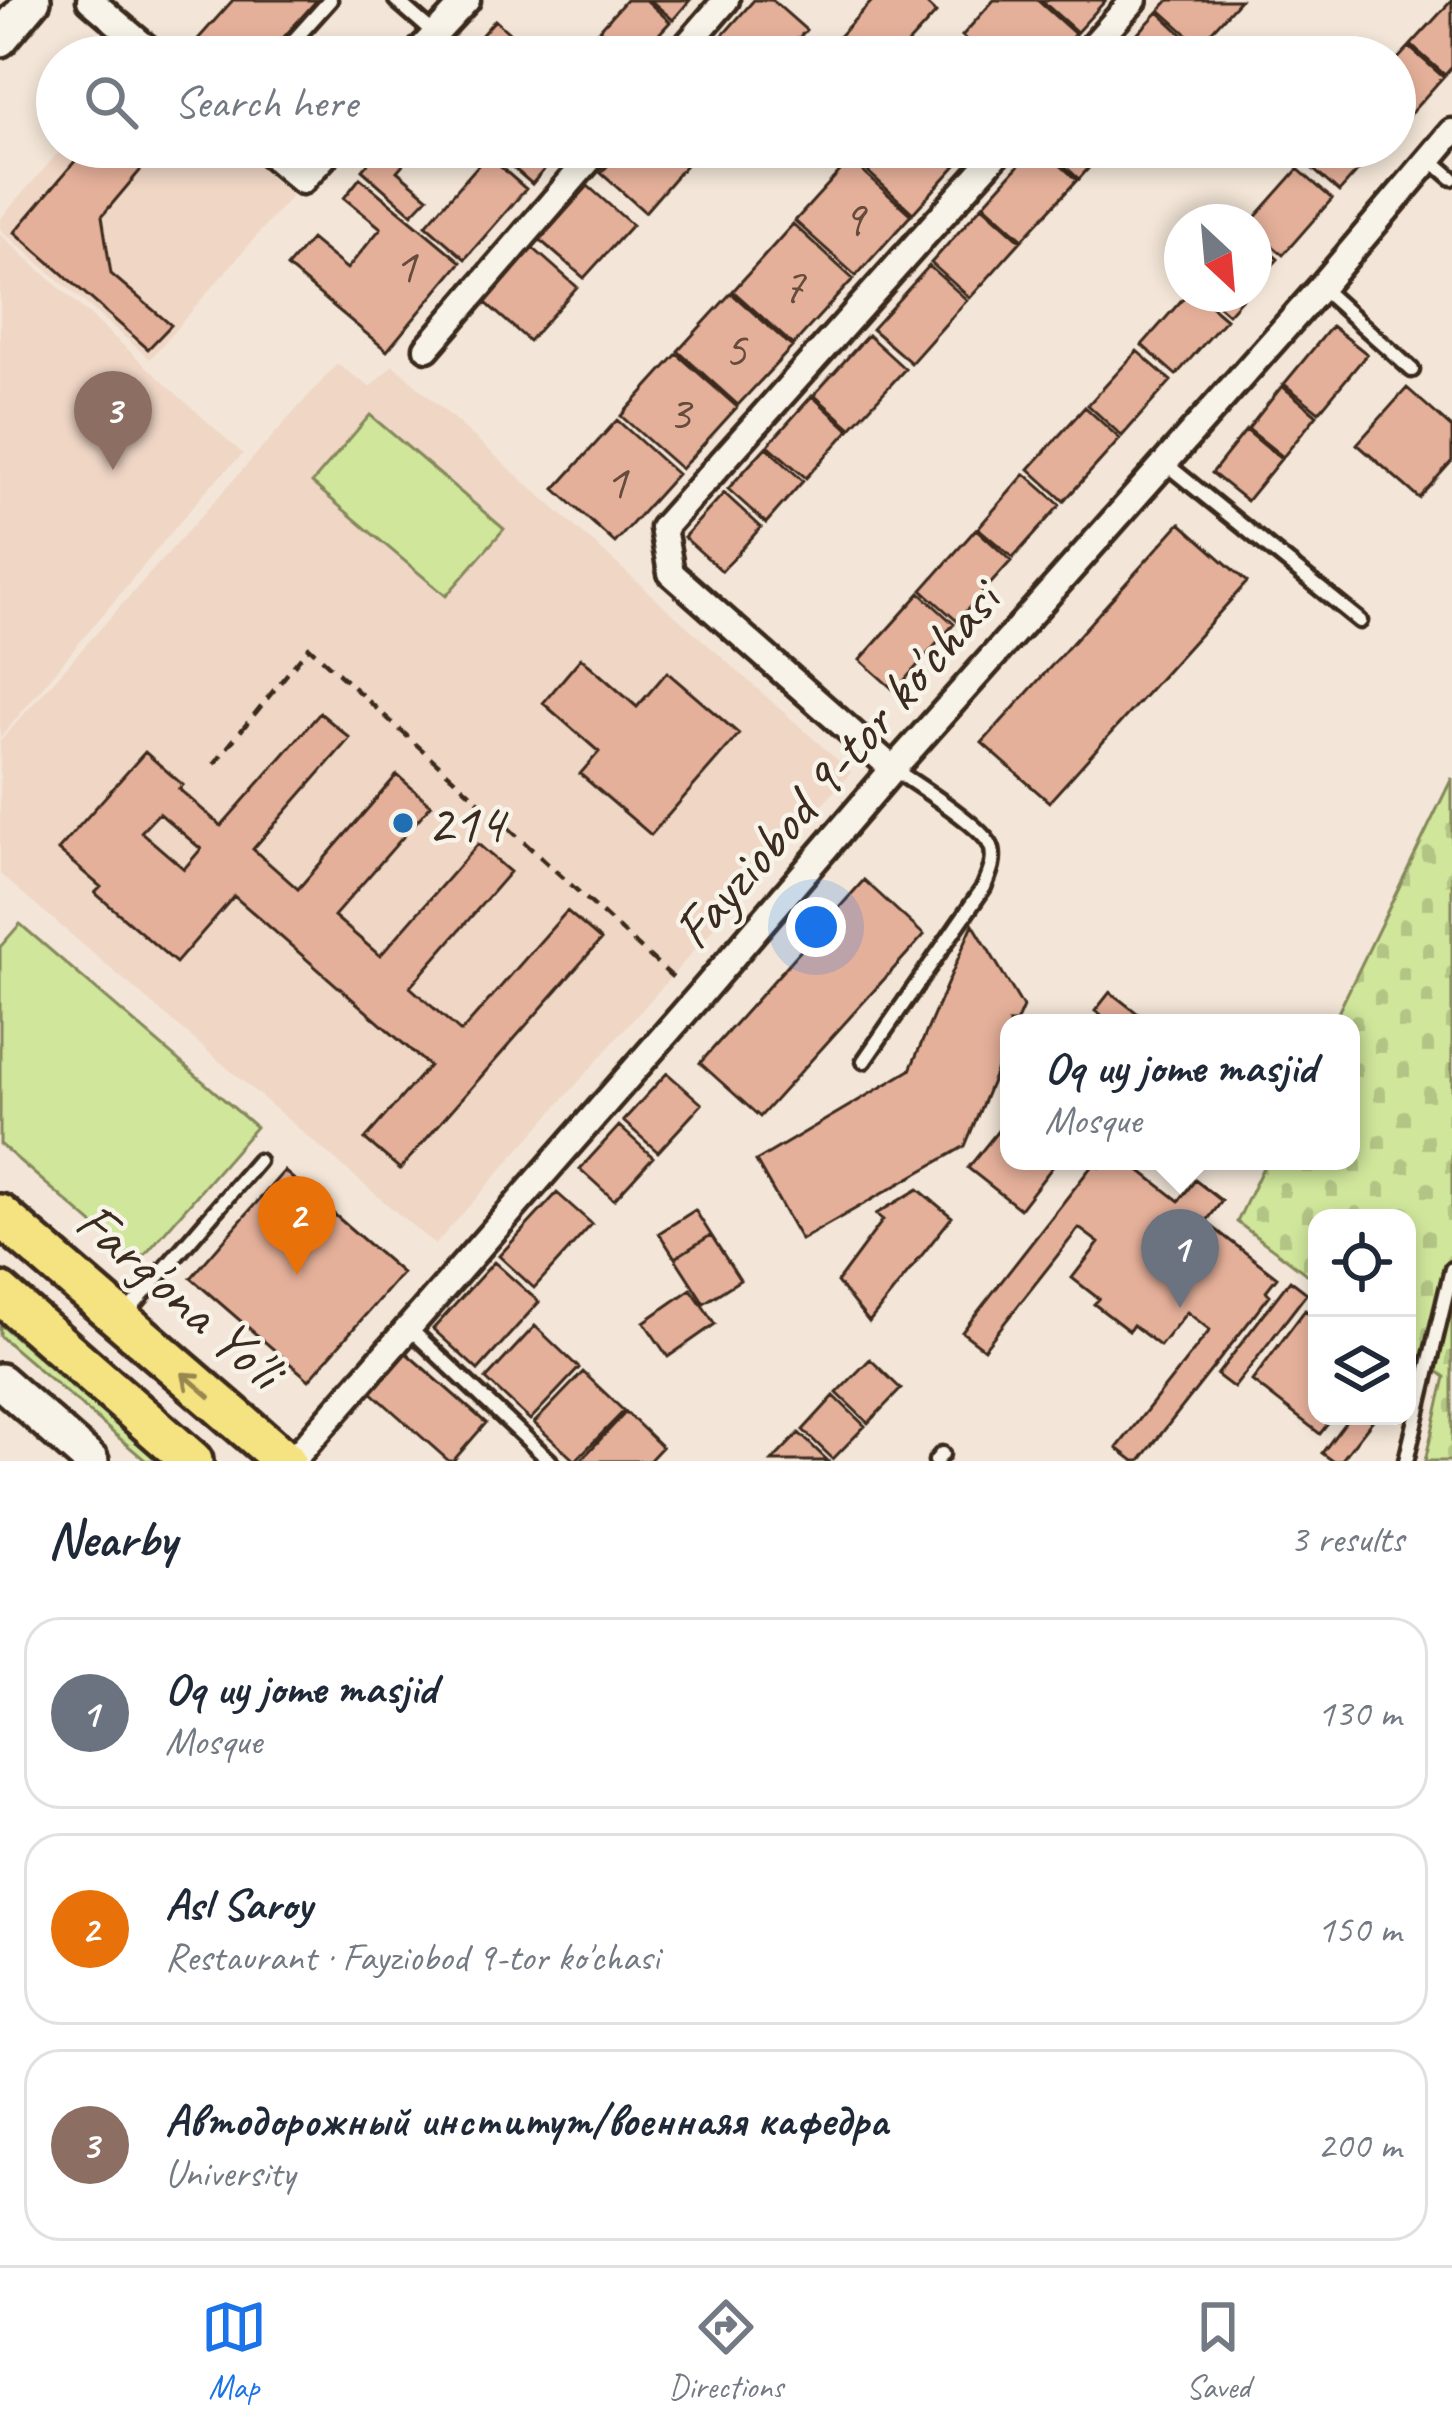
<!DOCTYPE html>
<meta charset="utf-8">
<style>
:root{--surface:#fff;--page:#f6f6f7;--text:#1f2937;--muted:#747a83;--line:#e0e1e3;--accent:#1a73e8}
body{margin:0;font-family:Caveat,sans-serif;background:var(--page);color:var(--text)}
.controls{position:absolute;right:36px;bottom:36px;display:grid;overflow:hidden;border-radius:24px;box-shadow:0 6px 18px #0003}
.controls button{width:108px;height:108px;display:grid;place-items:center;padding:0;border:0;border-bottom:3px solid var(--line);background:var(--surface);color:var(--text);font:60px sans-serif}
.compass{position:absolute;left:1164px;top:204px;width:108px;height:108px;border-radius:50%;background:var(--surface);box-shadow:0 6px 18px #0003;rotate:154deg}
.you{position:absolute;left:816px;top:927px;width:42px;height:42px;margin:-30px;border:9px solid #fff;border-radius:50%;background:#1a73e8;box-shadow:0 0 0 18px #1a73e833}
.badge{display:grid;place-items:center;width:78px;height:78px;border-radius:50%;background:var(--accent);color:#fff;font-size:39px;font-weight:700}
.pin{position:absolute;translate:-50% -99px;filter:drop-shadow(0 3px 6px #0008)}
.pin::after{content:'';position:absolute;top:63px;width:42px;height:36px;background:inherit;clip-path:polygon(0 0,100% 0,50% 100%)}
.popup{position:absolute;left:1000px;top:1014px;width:360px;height:156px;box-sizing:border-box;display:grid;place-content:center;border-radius:24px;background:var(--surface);filter:drop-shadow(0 3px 9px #0005);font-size:39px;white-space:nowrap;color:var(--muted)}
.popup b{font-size:45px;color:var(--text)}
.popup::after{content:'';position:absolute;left:50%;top:100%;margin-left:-24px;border:24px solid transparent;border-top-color:var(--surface)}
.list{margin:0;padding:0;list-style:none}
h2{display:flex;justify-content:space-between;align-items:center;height:156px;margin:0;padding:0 48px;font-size:51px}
h2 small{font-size:39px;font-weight:400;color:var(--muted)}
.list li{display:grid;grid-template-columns:78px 1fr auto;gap:36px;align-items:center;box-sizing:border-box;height:192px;margin:0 24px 24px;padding:0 24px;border:3px solid var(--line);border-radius:36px}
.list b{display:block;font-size:45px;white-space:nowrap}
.list p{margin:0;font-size:39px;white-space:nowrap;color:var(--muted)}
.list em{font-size:39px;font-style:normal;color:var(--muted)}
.icon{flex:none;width:66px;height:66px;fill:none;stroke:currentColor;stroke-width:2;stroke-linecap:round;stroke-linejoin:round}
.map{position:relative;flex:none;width:1452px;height:1461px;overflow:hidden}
.search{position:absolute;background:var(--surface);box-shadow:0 6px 18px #0003;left:36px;right:36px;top:36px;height:132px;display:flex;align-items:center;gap:30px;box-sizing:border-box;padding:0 42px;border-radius:66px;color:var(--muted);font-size:45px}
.sheet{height:804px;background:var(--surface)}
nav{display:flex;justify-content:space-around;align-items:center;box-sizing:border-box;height:168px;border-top:3px solid var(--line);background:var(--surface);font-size:33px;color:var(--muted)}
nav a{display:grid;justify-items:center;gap:6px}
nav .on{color:var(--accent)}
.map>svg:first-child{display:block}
</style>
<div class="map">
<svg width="1452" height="1461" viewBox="0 0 1452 1461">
<defs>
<pattern id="cemetery-stones" width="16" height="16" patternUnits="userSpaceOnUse" patternTransform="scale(3)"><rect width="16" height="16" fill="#cfe69b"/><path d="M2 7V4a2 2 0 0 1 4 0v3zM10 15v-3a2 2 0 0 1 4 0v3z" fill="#b3c585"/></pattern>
</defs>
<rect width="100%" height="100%" fill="#f3e6d8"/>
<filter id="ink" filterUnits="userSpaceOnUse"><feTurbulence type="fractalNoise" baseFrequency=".00833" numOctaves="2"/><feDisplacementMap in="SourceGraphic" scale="24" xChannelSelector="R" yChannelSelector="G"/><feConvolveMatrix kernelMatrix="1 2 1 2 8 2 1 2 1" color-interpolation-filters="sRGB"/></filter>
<g filter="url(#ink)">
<!-- built -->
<path fill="#efd6c5" d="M 63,147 L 236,147 L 292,195 L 150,359 L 0,229 L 0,219 Z
M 0,234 L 243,454 L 209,487 L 0,738 Z
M 337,364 L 370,387 L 393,365 L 851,772 L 435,1245 L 0,874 L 0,741 Z"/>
<!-- grass -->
<path fill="#cfe69b" stroke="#85885c" stroke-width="3" d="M 370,415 L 504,529 L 446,596 L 312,483 Z
M 20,924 L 256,1127 L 138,1263 L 0,1144 L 0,947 Z
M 0,1324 L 159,1461 L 146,1461 L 0,1336 Z"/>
<!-- cemetery -->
<path fill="url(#cemetery-stones)" stroke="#85885c" stroke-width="3" d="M 1452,778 L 1452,1461 L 1425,1461 L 1445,1377 L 1407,1348 L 1407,1218 L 1317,1218 L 1317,1282 L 1237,1222 L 1266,1161 L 1351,1161 L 1351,1023 L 1333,1023 Z"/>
<!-- building -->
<path fill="#e5b09a" stroke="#3b2a1e" stroke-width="3" fill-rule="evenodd" d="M 233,0 L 317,0 L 266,57 L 219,57 L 198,39 Z
M 626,0 L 646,0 L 670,22 L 638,57 L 618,57 L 594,36 Z
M 650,0 L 690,0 L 673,20 Z
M 754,0 L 772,0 L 806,30 L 782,57 L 728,57 L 714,45 Z
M 873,0 L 922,0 L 936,13 L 896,57 L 847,57 L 832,44 Z
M 994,0 L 1037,0 L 1075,34 L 1054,57 L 985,57 L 962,36 Z
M 1041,0 L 1106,0 L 1077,32 Z
M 1169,0 L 1240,0 L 1199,45 L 1160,10 Z
M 1452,0 L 1452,67 L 1445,75 L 1411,45 Z
M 1158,12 L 1197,48 L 1188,57 L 1147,57 L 1130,42 Z
M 495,20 L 532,54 L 529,57 L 462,57 Z
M 1409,47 L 1443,77 L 1395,131 L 1395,62 Z
M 87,147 L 160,147 L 102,216 L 111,274 L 171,325 L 148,349 L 15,232 Z
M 382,147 L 418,147 L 397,171 L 428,197 L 412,214 L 362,170 Z
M 495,147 L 563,147 L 532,184 L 493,150 Z
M 624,147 L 679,147 L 692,158 L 645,212 L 601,173 Z
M 861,147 L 963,147 L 968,152 L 913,213 L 852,157 Z
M 1035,147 L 1040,147 L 1077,180 L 1023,239 L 984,204 Z
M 1044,147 L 1107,147 L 1079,179 Z
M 1318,147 L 1379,147 L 1339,192 L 1305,162 Z
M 487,155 L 526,189 L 465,259 L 426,225 Z
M 850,160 L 911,215 L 856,276 L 795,221 Z
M 1298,169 L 1332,199 L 1283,255 L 1254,230 L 1254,222 L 1251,222 Z
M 360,178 L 461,262 L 387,351 L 287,267 L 311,239 L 347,269 L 381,228 L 344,198 Z
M 588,186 L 632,225 L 584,278 L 540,240 Z
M 982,206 L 1021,241 L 970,298 L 931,263 Z
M 793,224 L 853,279 L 793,345 L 733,291 Z
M 1254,238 L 1278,259 L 1254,285 Z
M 533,248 L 577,287 L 529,341 L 485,302 Z
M 929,266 L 967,300 L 911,363 L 872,329 Z
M 731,293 L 792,347 L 738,405 L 678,351 Z
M 1187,294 L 1197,294 L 1226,319 L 1176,375 L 1142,345 Z
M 1205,294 L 1246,294 L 1228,314 Z
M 1332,326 L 1367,354 L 1319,412 L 1284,384 Z
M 868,335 L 905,369 L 851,428 L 814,395 Z
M 1137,351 L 1171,381 L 1122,436 L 1088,405 Z
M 677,354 L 737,407 L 681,469 L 621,416 Z
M 1282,386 L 1317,415 L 1283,457 L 1248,429 Z
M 1407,388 L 1452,428 L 1452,461 L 1419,498 L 1357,444 Z
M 812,396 L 849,430 L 806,478 L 768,445 Z
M 1085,407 L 1120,439 L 1064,501 L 1029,469 Z
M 617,420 L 677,474 L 615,543 L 555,489 Z
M 1246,430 L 1281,459 L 1247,501 L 1212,473 Z
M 766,447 L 803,481 L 766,523 L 728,489 Z
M 1025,474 L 1060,505 L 1013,558 L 978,528 Z
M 724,493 L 761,527 L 722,571 L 684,537 Z
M 1180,523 L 1247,582 L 1049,802 L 982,743 Z
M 976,529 L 1011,561 L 957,621 L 922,590 Z
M 920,593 L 954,624 L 895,691 L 860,660 Z
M 581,658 L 637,707 L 667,672 L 739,734 L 651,835 L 580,774 L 599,752 L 543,703 Z
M 320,713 L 350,738 L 253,849 L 298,889 L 397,775 L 431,805 L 334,916 L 380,956 L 478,844 L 510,872 L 410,987 L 461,1032 L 567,911 L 601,940 L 400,1169 L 365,1139 L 429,1066 L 234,896 L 176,963 L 95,893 L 101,887 L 58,850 L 145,752 L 183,785 L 179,789 L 221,826 ZM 159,813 L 201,849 L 184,869 L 141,832 Z
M 864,880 L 924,935 L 760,1117 L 700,1063 Z
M 973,924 L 1023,1007 L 1016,1023 L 1009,1023 L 1009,1040 L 965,1146 L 801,1240 L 756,1161 L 910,1070 Z
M 1110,992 L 1150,1023 L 1111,1023 L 1095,1011 Z
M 667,1073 L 702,1104 L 658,1152 L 623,1121 Z
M 1009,1117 L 1009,1161 L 1057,1161 L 1020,1209 L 968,1168 Z
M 619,1126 L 653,1157 L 614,1200 L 580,1169 Z
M 1103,1161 L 1128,1161 L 1179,1201 L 1195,1180 L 1222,1201 L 1206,1222 L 1277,1277 L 1266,1291 L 1270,1295 L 1140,1461 L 1134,1461 L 1117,1448 L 1210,1330 L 1187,1312 L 1160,1346 L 1133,1325 L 1129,1331 L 1094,1304 L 1099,1299 L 1072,1278 L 1099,1243 L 1079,1228 L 984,1349 L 962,1332 L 1094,1163 L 1099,1167 Z
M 284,1171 L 402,1273 L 309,1380 L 191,1278 Z
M 918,1189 L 952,1217 L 869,1322 L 837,1282 L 883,1220 L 876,1214 Z
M 557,1193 L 592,1224 L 534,1288 L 499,1256 Z
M 695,1210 L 711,1235 L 675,1258 L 659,1233 Z
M 711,1235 L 740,1280 L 704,1303 L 675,1258 Z
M 494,1262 L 539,1302 L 478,1370 L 433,1329 Z
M 1290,1280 L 1307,1293 L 1234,1388 L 1217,1375 Z
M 691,1289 L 715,1324 L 668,1357 L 644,1322 Z
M 1305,1310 L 1317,1319 L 1317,1416 L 1334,1416 L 1320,1434 L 1252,1381 Z
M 535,1326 L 579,1368 L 530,1420 L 486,1379 Z
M 405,1352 L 486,1423 L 453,1461 L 449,1461 L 370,1391 Z
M 870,1359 L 901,1389 L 868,1423 L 837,1393 Z
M 583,1372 L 624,1411 L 575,1461 L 534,1423 Z
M 834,1396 L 865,1426 L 833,1459 L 803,1430 Z
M 626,1412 L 662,1447 L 649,1461 L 580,1461 Z
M 1350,1416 L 1376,1416 L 1341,1461 L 1333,1461 L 1322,1453 Z
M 799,1433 L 828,1461 L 772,1461 Z"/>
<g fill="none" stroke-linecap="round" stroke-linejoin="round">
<defs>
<path id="lane" d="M 396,0 L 435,34
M 279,57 L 330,0
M 1430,159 L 1452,178
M 1321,288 L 1412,370
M 1166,464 L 1360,621
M 864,1061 L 984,887 C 989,874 995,863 992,849 C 987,829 913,782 893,769
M 126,1314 L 258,1161
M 408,1327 L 550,1461
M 936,1461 L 942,1454
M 1406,1461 L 1452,1269"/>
<path id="street" d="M 90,0 L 157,57
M 414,57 L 467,0
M 677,57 L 726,0
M 1083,57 L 1134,0
M 262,147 L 302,181 L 333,147
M 427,348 L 600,147
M 893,769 L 671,573 L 663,528 L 1003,147
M 292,1461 L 698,997 L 893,769 L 1321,287 L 1452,132"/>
<path id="secondary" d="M 0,39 L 33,0
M 0,1381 L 91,1461"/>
<path id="primary" d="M 0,1215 L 285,1461
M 0,1293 L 192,1461"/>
</defs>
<!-- lane casing -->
<use href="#lane" stroke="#3b2a1e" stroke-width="21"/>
<!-- street casing -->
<use href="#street" stroke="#3b2a1e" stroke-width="33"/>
<!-- secondary casing -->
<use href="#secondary" stroke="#3b2a1e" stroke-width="42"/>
<!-- primary casing -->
<use href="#primary" stroke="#3b2a1e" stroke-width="48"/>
<!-- path -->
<path stroke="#3b2a1e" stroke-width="4.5" stroke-dasharray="12 9" stroke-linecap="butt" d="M 214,764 L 309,647 L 679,983"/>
<!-- lane -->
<use href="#lane" stroke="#f7f3e8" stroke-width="12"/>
<!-- street -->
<use href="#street" stroke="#f7f3e8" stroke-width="24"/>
<!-- secondary -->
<use href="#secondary" stroke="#f7f3e8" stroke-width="33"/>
<!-- primary -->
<use href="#primary" stroke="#f5e382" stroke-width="39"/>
</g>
<!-- one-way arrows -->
<defs><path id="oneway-shaft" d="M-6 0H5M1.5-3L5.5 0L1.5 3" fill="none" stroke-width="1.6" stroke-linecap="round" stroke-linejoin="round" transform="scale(3)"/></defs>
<use stroke="#988650" href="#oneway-shaft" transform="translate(196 1385) rotate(-139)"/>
</g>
<!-- markers -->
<circle fill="#1f6fb2" stroke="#f7f3e8" stroke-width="4.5" cx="403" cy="823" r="12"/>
<g text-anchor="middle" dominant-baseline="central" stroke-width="9" stroke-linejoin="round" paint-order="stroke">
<!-- number labels -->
<g font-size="51" fill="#664c3d">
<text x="853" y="218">9</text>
<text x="405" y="265">1</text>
<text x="793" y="285">7</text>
<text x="735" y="349">5</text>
<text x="679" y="412">3</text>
<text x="616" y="481">1</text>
</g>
<!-- street labels -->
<g font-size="57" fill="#3b2a1e" stroke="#f7f3e8">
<text transform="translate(836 765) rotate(-49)">Fayziobod 9-tor ko'chasi</text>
<text transform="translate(180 1295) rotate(41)">Farg'ona Yo'li</text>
</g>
<!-- poi labels -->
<g font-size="57" fill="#3b2a1e" stroke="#f7f3e8" text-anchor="start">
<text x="427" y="823">214</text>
</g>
</g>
</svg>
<div class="controls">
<button><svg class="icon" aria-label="locate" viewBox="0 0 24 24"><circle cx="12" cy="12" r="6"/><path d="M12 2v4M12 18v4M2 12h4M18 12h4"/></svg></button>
<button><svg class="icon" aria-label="layers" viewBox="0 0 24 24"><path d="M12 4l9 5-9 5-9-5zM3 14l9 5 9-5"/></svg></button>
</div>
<svg class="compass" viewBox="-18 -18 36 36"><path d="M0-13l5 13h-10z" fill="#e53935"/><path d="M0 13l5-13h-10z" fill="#747a83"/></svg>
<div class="you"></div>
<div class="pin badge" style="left:1180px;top:1308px;background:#6b7280">1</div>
<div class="popup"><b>Oq uy jome masjid</b>Mosque</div>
<div class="pin badge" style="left:297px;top:1275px;background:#e8710a">2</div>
<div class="pin badge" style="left:113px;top:470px;background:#8d6e63">3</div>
<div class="search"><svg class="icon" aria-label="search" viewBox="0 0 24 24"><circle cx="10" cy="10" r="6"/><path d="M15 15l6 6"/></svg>Search here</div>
</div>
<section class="sheet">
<h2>Nearby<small>3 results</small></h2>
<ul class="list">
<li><span class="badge" style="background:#6b7280">1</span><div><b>Oq uy jome masjid</b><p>Mosque</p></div><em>130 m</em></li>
<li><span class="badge" style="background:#e8710a">2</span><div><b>Asl Saroy</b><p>Restaurant · Fayziobod 9-tor ko'chasi</p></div><em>150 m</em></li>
<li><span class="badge" style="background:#8d6e63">3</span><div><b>Автодорожный институт/военнаяя кафедра</b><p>University</p></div><em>200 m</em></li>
</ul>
</section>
<nav>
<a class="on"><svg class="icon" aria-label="map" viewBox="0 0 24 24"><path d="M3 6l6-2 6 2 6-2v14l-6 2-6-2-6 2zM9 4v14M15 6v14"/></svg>Map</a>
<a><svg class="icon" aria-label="directions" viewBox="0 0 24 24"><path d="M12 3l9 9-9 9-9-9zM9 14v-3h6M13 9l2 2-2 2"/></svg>Directions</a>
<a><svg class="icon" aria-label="saved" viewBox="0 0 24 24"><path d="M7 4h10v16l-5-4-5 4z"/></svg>Saved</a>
</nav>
